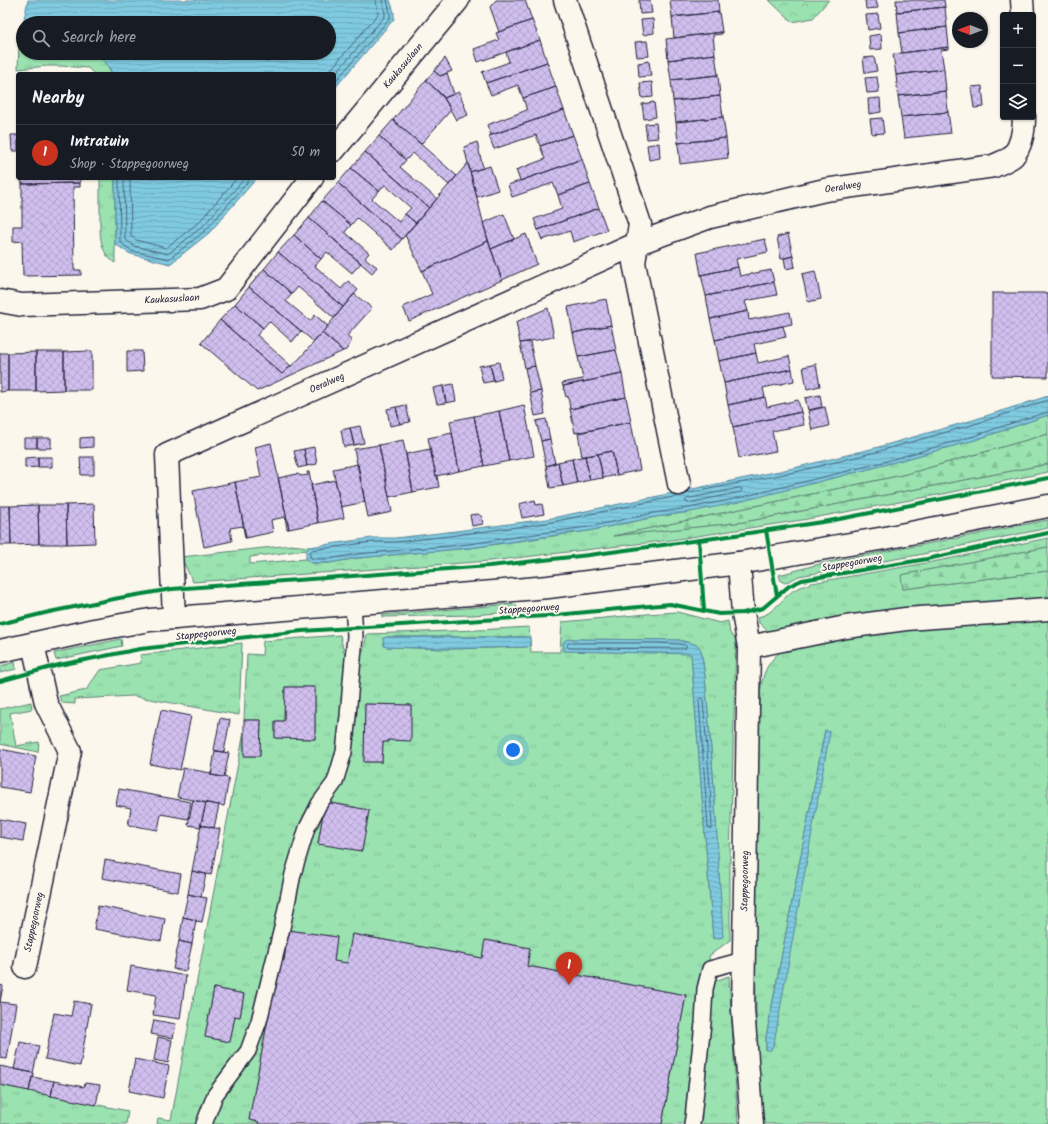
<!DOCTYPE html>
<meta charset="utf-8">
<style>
:root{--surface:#171b24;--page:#20242c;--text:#f1f3f6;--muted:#9ea1a6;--line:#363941;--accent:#c8321e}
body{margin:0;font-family:Kalam,sans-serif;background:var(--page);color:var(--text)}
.controls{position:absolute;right:12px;top:12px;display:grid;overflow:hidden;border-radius:4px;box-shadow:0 1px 3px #0004}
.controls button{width:36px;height:36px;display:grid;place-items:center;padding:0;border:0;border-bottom:1px solid var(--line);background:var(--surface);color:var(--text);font:20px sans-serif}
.compass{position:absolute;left:952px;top:12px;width:36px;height:36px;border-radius:50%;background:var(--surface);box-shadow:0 1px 3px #0004;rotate:270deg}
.you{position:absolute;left:513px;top:750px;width:14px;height:14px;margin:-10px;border:3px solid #fff;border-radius:50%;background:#1a73e8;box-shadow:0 0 0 6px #1a73e833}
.badge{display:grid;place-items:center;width:26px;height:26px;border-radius:50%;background:var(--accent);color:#fff;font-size:13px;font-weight:700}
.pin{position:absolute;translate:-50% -33px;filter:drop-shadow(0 1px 2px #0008)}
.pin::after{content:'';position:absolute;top:21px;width:14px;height:12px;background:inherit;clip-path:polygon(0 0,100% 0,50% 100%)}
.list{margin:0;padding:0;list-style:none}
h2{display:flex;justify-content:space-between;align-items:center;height:52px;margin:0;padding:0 16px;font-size:17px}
h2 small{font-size:13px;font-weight:400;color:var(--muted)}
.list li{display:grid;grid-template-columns:26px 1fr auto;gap:12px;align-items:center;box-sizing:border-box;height:56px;padding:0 16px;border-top:1px solid var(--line)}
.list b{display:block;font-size:15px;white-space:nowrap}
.list p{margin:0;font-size:13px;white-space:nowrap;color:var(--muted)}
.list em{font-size:13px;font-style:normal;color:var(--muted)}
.icon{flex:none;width:22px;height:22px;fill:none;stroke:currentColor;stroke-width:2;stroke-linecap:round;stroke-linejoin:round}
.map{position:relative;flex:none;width:1048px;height:1124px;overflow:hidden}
.search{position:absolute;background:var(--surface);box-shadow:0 1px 3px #0004;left:16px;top:16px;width:320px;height:44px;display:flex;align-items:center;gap:10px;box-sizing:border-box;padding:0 14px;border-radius:22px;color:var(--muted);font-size:15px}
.panel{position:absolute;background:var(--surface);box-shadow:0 1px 3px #0004;left:16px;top:72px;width:320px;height:108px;border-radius:4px}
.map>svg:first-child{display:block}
</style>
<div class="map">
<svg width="1048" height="1124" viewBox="0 0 1048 1124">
<defs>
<pattern id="grass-tufts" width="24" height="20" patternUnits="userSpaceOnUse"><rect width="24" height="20" fill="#9ae2b0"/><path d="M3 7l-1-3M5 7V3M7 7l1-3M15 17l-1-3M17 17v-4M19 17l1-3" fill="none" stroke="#84c298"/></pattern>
<pattern id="forest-firs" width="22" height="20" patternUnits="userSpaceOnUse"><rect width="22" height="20" fill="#9ae2b0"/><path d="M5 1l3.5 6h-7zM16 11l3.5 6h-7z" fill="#84c298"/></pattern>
<pattern id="park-crowns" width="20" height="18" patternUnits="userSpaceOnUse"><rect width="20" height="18" fill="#9ae2b0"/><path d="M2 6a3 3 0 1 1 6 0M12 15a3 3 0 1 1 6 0" fill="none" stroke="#84c298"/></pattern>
<pattern id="water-rules" width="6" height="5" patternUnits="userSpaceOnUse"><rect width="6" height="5" fill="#80cae0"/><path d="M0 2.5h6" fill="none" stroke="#6eadc1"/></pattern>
<pattern id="building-cross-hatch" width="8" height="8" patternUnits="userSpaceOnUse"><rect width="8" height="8" fill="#d0beee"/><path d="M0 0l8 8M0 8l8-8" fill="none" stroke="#b2a3cd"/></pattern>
</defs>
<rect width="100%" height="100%" fill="#fbf7ec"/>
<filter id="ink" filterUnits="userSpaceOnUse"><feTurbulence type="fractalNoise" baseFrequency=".025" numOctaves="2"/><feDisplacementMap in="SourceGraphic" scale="8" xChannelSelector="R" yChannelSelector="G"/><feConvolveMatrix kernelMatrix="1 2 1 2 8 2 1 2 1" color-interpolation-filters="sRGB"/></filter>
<g filter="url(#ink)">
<!-- grass -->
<path fill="url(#grass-tufts)" stroke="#5e8276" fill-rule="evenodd" d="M 19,42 L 23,47 L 23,53 L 91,53 L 102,59 L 107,65 L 112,74 L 94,74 L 88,68 L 61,66 L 47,66 L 18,69 Z
M 100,178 L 115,178 L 115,263 C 98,252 100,231 100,212 C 100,201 100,189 100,178 Z
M 1048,415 L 1048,434 L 907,474 L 619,535 L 744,522 L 1048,464 L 1048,472 L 943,494 L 802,520 L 671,540 L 490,561 L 193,582 L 181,557 L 291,545 L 309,547 L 306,550 L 250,557 L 250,564 L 306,559 L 311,563 L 329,563 L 358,558 L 470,548 L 588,531 L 655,517 L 690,512 L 782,491 L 876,467 L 975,440 Z
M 1048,520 L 1048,528 L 918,555 L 799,576 L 785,583 L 781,581 L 779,575 L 823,563 L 942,541 Z
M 1048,538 L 1048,547 L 902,575 L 903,589 L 1048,571 L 1048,602 L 770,633 L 759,623 L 758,617 C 774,614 781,599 794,590 C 800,587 806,585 812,583 L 943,560 Z
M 514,604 L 522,611 L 473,615 L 382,617 L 382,615 Z
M 677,612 L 720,623 L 728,621 L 730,633 L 736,640 L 730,859 L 730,940 L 709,956 L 712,982 L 729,976 L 738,1124 L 662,1124 L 686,995 L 527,966 L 530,948 L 486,940 L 482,958 L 353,934 L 347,963 L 334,961 L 337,937 L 288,930 L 284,961 L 279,960 L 249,1120 L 259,1122 L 258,1124 L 157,1124 L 158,1118 L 171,1120 L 210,911 L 244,732 L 244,756 L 260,756 L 261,720 L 244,720 L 247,654 L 262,655 L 263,641 L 340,635 L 344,653 L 363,652 L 367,634 L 478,630 L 529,627 L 531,652 L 560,652 L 562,622 L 647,614 ZM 387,637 L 527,637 L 527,647 L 449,649 L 387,647 ZM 570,639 L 679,640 L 697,645 L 701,650 L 705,676 L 714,786 L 722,937 L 713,938 L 691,653 L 564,651 L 563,643 ZM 285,687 L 315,687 L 315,739 L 275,738 L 275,721 L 284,721 ZM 365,704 L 411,705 L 410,740 L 388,740 L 387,742 L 383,742 L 382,762 L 364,762 ZM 325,802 L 355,807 L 355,808 L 369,811 L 362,851 L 318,843 ZM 214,988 L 244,994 L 240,1017 L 235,1016 L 230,1042 L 205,1037 Z
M 1048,614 L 1048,1124 L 763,1124 L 762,1105 L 757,1063 L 754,886 L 760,693 C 763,673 766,664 782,650 L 847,634 ZM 825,730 L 766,1049 L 766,1037 Z
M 121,639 L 122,646 L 56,660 L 54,653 Z
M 242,643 L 239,715 L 133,696 L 75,699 L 75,704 L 62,703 L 59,696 L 86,690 L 100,670 L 141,663 L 140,655 Z
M 15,662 L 16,669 L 0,673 L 0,666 Z
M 31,702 L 32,709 L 10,713 L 16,746 L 39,742 L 38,752 L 0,744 L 0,709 Z
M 0,1085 L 128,1111 L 126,1124 L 0,1124 Z"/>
<!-- forest -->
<path fill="url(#forest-firs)" stroke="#5e8276" d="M 1048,434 L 1048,464 L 744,522 L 613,536 L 907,474 Z
M 1048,547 L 1048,571 L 903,589 L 901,575 Z"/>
<!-- park -->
<path fill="url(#park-crowns)" stroke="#5e8276" d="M 769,0 L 829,0 L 813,18 L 792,22 Z"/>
<!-- water -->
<path fill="url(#water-rules)" stroke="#5a879e" d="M 28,0 L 390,0 L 394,12 L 394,19 L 334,89 L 334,74 L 112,74 C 109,64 101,58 91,53 L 329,53 L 329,23 L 23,23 L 23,47 L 19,42 Z
M 115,178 L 257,178 L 209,233 L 170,264 L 131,254 L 127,252 L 115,244 Z
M 1048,396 L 1048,415 L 975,440 L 877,467 L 735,503 L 690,512 L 655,517 L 588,531 L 550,536 L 470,548 L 358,558 L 329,563 L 311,563 L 306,559 L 306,550 L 309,547 L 372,538 L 395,538 L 448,532 L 547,519 L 794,468 L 875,448 L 973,420 Z
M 387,637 L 527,637 L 530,638 L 530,645 L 527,647 L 449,649 L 387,647 L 384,646 L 383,638 Z
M 570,639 L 679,640 L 697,645 L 701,650 L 705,676 L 714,786 L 723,937 L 713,939 L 691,654 L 564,651 L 563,643 L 565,640 Z
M 825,730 L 830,732 L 774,1043 L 771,1050 L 766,1050 L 766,1037 Z"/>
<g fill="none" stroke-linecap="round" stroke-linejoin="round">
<!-- shore -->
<path stroke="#48657d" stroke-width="1" d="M 327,74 L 378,14 L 376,0
M 334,75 L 385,16 L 385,13 L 382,0
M 334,83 L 390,18 L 390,13 L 387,0
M 119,178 L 120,242 L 132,251 L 169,259 L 206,230 L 251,178
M 124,178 L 125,239 L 134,246 L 168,254 L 203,226 L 245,178
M 130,178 L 131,236 L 136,240 L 166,248 L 199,222 L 237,178
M 740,488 L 742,489 L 741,492 L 688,503 L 685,501 L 687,499 Z
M 684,494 L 795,472 L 876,452 L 975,424 L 1048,400
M 678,496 L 547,523 L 449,536 L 396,542 L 373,542 L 312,550 L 310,552 L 310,557 L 313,559 L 329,559 L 358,554 L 469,544 L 549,532 L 588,527 L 654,513 L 689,508 L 734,499 L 876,464 L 974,436 L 1021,420 L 1048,412
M 569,643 L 654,643 L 678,644 L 685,645 L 687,647 L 685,649 L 569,648 L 567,646 Z
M 701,698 L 703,700 L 710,786 L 712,827 L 711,829 L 708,827 L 699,700 Z"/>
</g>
<!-- building -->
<path fill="url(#building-cross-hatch)" stroke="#22223b" d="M 496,0 L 525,0 L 532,20 L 499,32 L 490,7 Z
M 639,0 L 650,0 L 652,13 L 640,14 Z
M 670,0 L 718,0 L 719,12 L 672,17 Z
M 865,0 L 876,0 L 878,8 L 866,9 Z
M 896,0 L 944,0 L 945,7 L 897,12 Z
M 945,7 L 947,27 L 899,33 L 897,12 Z
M 719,12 L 722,32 L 674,38 L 672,17 Z
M 878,14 L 880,28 L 868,30 L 866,15 Z
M 653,19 L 654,33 L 643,35 L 641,20 Z
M 532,20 L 540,40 L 478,62 L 474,49 L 499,40 L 496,33 Z
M 947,27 L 949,47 L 902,53 L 899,33 Z
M 722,32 L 722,34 L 713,35 L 715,54 L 668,60 L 666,39 Z
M 881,34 L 882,49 L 870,50 L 869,36 Z
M 540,40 L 547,62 L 486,83 L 482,72 L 509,62 L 506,52 Z
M 647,41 L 649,56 L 637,57 L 635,42 Z
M 949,47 L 949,49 L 941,50 L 944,69 L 896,75 L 893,54 Z
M 715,54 L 718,75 L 671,80 L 668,60 Z
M 874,57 L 877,71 L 865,73 L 863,58 Z
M 445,58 L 452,71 L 440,76 L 434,71 Z
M 649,61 L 651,76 L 639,77 L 638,63 Z
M 547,62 L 556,87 L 523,98 L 518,85 L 491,95 L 486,83 Z
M 944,69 L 946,91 L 898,96 L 896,75 Z
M 434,71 L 440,76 L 447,73 L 454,94 L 444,98 L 426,80 Z
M 718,75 L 720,96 L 673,101 L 671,80 Z
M 877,77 L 879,92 L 867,93 L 865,78 Z
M 426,80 L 443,96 L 451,110 L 421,144 L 393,120 Z
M 652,82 L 653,97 L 642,98 L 640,83 Z
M 982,86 L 984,107 L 974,108 L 971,87 Z
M 556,87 L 564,110 L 491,135 L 487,125 L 527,110 L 523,98 Z
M 946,91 L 948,112 L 901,117 L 898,96 Z
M 459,92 L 468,115 L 456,120 L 444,98 Z
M 720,96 L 723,117 L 676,122 L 673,101 Z
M 880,98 L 881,112 L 869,114 L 868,99 Z
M 654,102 L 656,117 L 644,119 L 642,104 Z
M 564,110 L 573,135 L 540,146 L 536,135 L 494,149 L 489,136 Z
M 948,112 L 951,133 L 904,138 L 901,117 Z
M 723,117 L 726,138 L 678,143 L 676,122 Z
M 882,118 L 884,133 L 872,134 L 870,119 Z
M 393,120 L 457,176 L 449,185 L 413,153 L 406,160 L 379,136 Z
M 656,123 L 658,138 L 647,139 L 645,124 Z
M 11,135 L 18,135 L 18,151 L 12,151 Z
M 573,135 L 582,159 L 520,181 L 516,170 L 545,159 L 540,146 Z
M 379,136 L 406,160 L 400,167 L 437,199 L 429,208 L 365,152 Z
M 726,138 L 728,158 L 680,164 L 678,143 Z
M 477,142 L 483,168 L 470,172 L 464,147 Z
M 659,143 L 660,158 L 649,160 L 647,145 Z
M 365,152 L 429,208 L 416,223 L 405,214 L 411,208 L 385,185 L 379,191 L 351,168 Z
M 582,159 L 590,184 L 558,195 L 553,183 L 512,197 L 508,185 Z
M 468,163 L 488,241 L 422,271 L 405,235 Z
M 490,166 L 498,190 L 477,197 L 470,172 Z
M 351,168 L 379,191 L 372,199 L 399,222 L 405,214 L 416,223 L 402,239 L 338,183 Z
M 21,178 L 73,178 L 73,179 L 80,179 L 80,183 L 22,184 Z
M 80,183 L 80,187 L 73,187 L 74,270 L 81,270 L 81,275 L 23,276 L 22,241 L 13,242 L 13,226 L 22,226 L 22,184 Z
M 338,183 L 402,239 L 393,250 L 357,218 L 351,225 L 322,201 Z
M 590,184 L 599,208 L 538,230 L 534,219 L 562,209 L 558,195 Z
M 322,201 L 351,225 L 345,232 L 369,253 L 365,258 L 377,267 L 372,273 L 309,218 Z
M 599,208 L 607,230 L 573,242 L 570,231 L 542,240 L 538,230 Z
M 504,214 L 514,239 L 491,249 L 483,223 Z
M 309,218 L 361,263 L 352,273 L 327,252 L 321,259 L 294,235 Z
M 526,234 L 537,264 L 502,280 L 491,249 Z
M 788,234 L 793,256 L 781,259 L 777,237 Z
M 294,235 L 321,259 L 315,266 L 341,289 L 348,281 L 358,290 L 343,307 L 278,252 Z
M 765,239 L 768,252 L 736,259 L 738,267 L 701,275 L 697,253 Z
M 488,241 L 502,280 L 409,321 L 403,307 L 432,294 L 422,271 Z
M 278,252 L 343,307 L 334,318 L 298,287 L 292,294 L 264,269 Z
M 793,256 L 795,267 L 786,269 L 784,258 Z
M 738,267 L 740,276 L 771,270 L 774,282 L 706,296 L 701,275 Z
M 264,269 L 292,294 L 286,301 L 310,321 L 315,315 L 328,326 L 314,342 L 249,287 Z
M 815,271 L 821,299 L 808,302 L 802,274 Z
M 774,282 L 777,295 L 745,301 L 748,311 L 710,319 L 706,296 Z
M 249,287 L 301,331 L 292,342 L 269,321 L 263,328 L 235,304 Z
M 992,293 L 1048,293 L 1048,377 L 992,376 Z
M 354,294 L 372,308 L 347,336 L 351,340 L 351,342 L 346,350 L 343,351 L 322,333 Z
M 606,299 L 611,325 L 573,333 L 568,307 Z
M 235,304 L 263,328 L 257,335 L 291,366 L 282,374 L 220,320 Z
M 548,308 L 554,337 L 520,343 L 516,322 Z
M 748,311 L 749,320 L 790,312 L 792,324 L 715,340 L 710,319 Z
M 220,320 L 282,374 L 299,359 L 322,333 L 343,351 L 257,391 L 201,343 Z
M 611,325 L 616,350 L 578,357 L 573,333 Z
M 783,326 L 786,337 L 754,344 L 756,353 L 719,361 L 715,340 Z
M 530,342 L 535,366 L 525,368 L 520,343 Z
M 616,350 L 622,374 L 563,386 L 562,383 L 583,379 L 578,357 Z
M 92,351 L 92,390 L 64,390 L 64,352 Z
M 127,351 L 142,351 L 143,371 L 127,372 Z
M 36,352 L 36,391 L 8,391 L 8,353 Z
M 36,352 L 64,352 L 64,390 L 36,391 Z
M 0,353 L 8,353 L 8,391 L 0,392 Z
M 756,353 L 758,363 L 789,356 L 792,369 L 724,383 L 719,361 Z
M 499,362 L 502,379 L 494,381 L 490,364 Z
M 490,364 L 494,381 L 483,383 L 479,366 Z
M 816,364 L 820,386 L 807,389 L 803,367 Z
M 535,366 L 541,391 L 530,393 L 525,368 Z
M 792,369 L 794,381 L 763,388 L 765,397 L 728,405 L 724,383 Z
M 622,374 L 626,397 L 570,409 L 568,396 L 566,397 L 563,386 Z
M 453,384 L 456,401 L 446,403 L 443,386 Z
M 443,386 L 446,403 L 437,404 L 433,388 Z
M 541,391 L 545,414 L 535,416 L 530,393 Z
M 820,395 L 822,407 L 808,410 L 805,398 Z
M 626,397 L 631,422 L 575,433 L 570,409 Z
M 765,397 L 767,407 L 798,400 L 801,412 L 733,427 L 728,405 Z
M 406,405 L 410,422 L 400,424 L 396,407 Z
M 524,405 L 534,456 L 509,461 L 499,411 Z
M 396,407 L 400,424 L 390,426 L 387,409 Z
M 825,407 L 829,426 L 812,430 L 808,411 Z
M 499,411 L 509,461 L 484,466 L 474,416 Z
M 801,412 L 804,425 L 772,431 L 776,451 L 739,458 L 733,427 Z
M 474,416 L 484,466 L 459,471 L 450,421 Z
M 546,419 L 550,439 L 541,441 L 536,421 Z
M 631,422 L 640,470 L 617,475 L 612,451 L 582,457 L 578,433 Z
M 360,426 L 364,443 L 354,445 L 350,428 Z
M 350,428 L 354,445 L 344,447 L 341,430 Z
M 452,433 L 459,471 L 436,476 L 428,438 Z
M 93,437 L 93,447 L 80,448 L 80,438 Z
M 24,438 L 37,438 L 37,448 L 24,448 Z
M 37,438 L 51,438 L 51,448 L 37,448 Z
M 550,439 L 555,464 L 546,466 L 541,441 Z
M 403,440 L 413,492 L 389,497 L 379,445 Z
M 271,443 L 289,529 L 287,529 L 285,517 L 271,520 L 273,532 L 246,538 L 235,482 L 261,477 L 255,447 Z
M 379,445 L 392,512 L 368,517 L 354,449 Z
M 314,447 L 317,464 L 307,466 L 304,449 Z
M 304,449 L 307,466 L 298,468 L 294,451 Z
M 430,449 L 436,476 L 437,476 L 439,487 L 413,492 L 406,454 Z
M 612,451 L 617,475 L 603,478 L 598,454 Z
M 598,454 L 603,478 L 590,480 L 585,456 Z
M 585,456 L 590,480 L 577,483 L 572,459 Z
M 38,457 L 52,457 L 52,467 L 38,467 Z
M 38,457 L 38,467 L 25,468 L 25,458 Z
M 80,457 L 94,457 L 94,475 L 81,475 Z
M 572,459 L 577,483 L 563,486 L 558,462 Z
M 558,462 L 563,486 L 550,488 L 546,466 Z
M 358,464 L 365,502 L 341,507 L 333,469 Z
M 307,472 L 309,472 L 318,523 L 289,529 L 278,478 L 297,474 L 302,476 L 308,475 Z
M 335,480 L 341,507 L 342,507 L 344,518 L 318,523 L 311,485 Z
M 235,482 L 246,538 L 245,538 L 243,526 L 230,528 L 232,541 L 204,547 L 193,491 Z
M 535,500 L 536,505 L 542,504 L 544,514 L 522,518 L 519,504 Z
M 94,504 L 95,543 L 67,544 L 66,505 Z
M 38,505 L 66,505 L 67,544 L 39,544 Z
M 38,505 L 39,544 L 11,545 L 10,506 Z
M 0,506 L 10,506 L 11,545 L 0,545 Z
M 478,514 L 482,517 L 483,524 L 472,526 L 470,515 Z
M 285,687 L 315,687 L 315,739 L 275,738 L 275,721 L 284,721 Z
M 365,704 L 411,705 L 411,741 L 388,740 L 388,742 L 383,742 L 382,762 L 364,762 Z
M 161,710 L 191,716 L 180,770 L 150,764 Z
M 220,718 L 230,720 L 224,752 L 214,750 Z
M 244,720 L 261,720 L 260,756 L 244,756 Z
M 0,749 L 36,756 L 30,792 L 0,787 Z
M 215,751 L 229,753 L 224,777 L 211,775 Z
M 183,768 L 211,773 L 211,775 L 229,778 L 224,806 L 177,797 Z
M 119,789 L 191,802 L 188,819 L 161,814 L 158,830 L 128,825 L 131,808 L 116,805 Z
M 193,800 L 206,803 L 200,827 L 188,825 Z
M 325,802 L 369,810 L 362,851 L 318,844 Z
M 206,803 L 219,805 L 214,828 L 201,825 Z
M 0,819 L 26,824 L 23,841 L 0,837 Z
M 201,825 L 220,829 L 211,875 L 192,871 Z
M 105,860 L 181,874 L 178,892 L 102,878 Z
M 192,871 L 206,874 L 201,897 L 188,894 Z
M 188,894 L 207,898 L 202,922 L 196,921 L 196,920 L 183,917 Z
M 98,906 L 165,919 L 161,941 L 94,929 Z
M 183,917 L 196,920 L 192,944 L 179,941 Z
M 288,930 L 337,937 L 334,961 L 347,963 L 352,934 L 482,958 L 485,940 L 530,948 L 527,966 L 686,995 L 662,1124 L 258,1124 L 259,1122 L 249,1120 L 279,960 L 284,961 Z
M 179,941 L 192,944 L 186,971 L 173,969 Z
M 131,966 L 186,976 L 180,1019 L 153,1015 L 156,995 L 127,990 Z
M 0,985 L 3,986 L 0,1002 L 16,1004 L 7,1059 L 0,1058 Z
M 214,988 L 244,994 L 240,1017 L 235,1016 L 230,1042 L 205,1037 Z
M 74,1001 L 91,1004 L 80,1066 L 45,1059 L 54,1013 L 71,1016 Z
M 154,1020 L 176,1024 L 173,1038 L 151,1034 Z
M 158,1037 L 172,1040 L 168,1063 L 154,1060 Z
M 20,1042 L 39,1046 L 33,1073 L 14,1069 Z
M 135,1059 L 169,1066 L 163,1098 L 129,1091 Z
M 0,1066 L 34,1073 L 33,1078 L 32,1077 L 29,1091 L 0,1085 Z
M 32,1077 L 54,1081 L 51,1096 L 29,1091 Z
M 54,1081 L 84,1087 L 85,1083 L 100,1085 L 96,1105 L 51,1096 Z"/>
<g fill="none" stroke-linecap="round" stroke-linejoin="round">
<defs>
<path id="service" d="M 204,1124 L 215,1095 L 248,1051 L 259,1021 L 282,928 L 293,874 L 307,828 L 319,804 L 335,782 L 344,752 L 348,716 L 355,636 L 353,604
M 692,1124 L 693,1118 L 703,1023 L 705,989 L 710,969 L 743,960"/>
<path id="minor" d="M 565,0 L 640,224 L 634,263 L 679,484
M 1022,0 L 1023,15
M 334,150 L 458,0
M 0,301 L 22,305 L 200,299 L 226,289 L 312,178
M 739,563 L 743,613 L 749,647 L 743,1009 L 752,1124
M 174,618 L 167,455 L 636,244 L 710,217 L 825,190 L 994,166 C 999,163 1009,160 1013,156 C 1022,145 1024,130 1024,117
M 749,647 L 846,627 L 906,619 L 1048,609
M 25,967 L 70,751 L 46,703 L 33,644"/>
<path id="tertiary" d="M 0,651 L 94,630 L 150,620 L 470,594 L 548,587 L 739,563 L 885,538 L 1048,506"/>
</defs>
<!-- service casing -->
<use href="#service" stroke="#22223b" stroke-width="18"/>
<!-- minor casing -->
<use href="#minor" stroke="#22223b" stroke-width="25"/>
<!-- tertiary casing -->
<use href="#tertiary" stroke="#22223b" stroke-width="25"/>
<!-- service -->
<use href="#service" stroke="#fbf7ec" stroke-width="15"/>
<!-- minor -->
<use href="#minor" stroke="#fbf7ec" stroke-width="22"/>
<!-- tertiary -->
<use href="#tertiary" stroke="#fbf7ec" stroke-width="22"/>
<defs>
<path id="cycleway" d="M 766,530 L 777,596
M 699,540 L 704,610
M 0,624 L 49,612 L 119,598 L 172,589 L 489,566 L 589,555 L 729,536 L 829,521 L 957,496 L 1048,478
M 0,681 L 59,665 L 140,649 L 302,631 L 546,616 L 670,604 L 719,614 L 743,613 L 763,608 L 789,586 L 802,580 L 927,559 L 1048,533"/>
</defs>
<!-- cycleway casing -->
<use href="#cycleway" stroke="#fbf7ec" stroke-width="6"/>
<!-- cycleway -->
<use href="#cycleway" stroke="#00873e" stroke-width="4"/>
</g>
</g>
<g text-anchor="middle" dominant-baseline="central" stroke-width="4" stroke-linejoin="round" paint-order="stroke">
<!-- street labels -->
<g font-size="10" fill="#22223b" stroke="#fbf7ec">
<text transform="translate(403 66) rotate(-50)">Kaukasuslaan</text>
<text transform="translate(843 187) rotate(-9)">Oeralweg</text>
<text transform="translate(172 299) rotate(-3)">Kaukasuslaan</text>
<text transform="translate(327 383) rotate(-24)">Oeralweg</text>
<text transform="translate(852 563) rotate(-10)">Stappegoorweg</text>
<text transform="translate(529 609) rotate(-4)">Stappegoorweg</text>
<text transform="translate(206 634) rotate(-6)">Stappegoorweg</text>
<text transform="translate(745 881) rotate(-89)">Stappegoorweg</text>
<text transform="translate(34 922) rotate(-78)">Stappegoorweg</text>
</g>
</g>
</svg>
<div class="controls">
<button>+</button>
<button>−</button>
<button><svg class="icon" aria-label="layers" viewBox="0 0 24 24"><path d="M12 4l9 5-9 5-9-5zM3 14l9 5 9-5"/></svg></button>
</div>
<svg class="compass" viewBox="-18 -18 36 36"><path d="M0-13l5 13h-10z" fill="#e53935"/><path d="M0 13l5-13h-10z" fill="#9ea1a6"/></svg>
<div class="you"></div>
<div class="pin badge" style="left:569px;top:985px">1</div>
<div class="search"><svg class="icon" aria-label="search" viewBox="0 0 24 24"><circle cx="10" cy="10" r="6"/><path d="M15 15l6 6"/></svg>Search here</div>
<section class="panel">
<h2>Nearby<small></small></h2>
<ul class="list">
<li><span class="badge">1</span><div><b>Intratuin</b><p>Shop · Stappegoorweg</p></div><em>50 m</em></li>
</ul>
</section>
</div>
